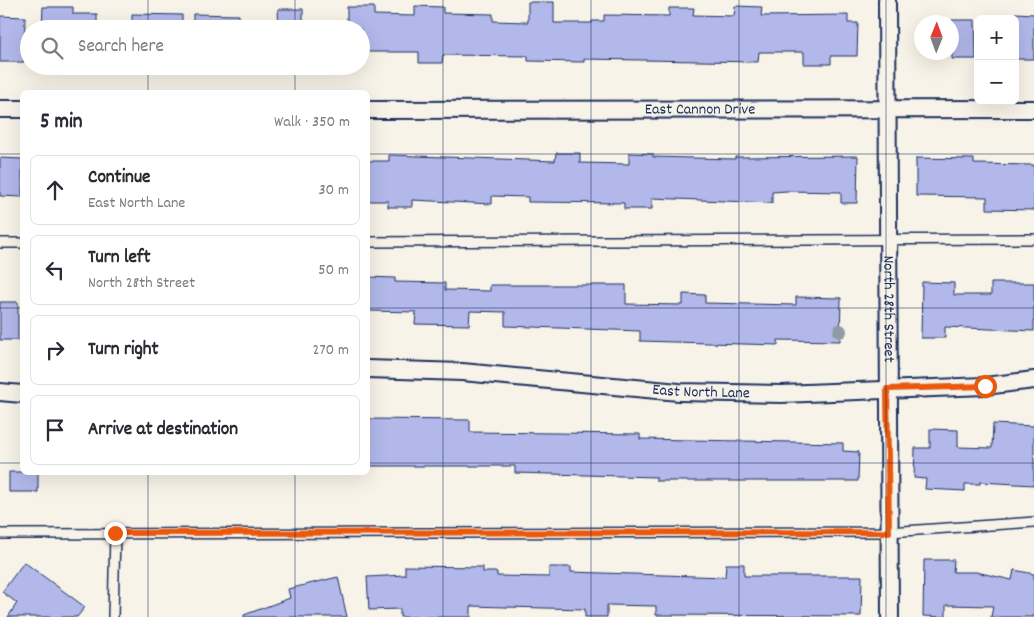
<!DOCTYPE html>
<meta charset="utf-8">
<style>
:root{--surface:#fff;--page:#f2f2f3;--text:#2b2b33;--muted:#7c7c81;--line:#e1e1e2}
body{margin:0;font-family:Dekko,sans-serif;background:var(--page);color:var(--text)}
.controls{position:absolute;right:15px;top:15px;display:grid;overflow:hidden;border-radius:8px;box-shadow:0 5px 20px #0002}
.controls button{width:45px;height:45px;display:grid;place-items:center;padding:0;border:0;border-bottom:1px solid var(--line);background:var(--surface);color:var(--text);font:25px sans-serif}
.compass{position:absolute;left:914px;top:15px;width:45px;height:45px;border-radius:50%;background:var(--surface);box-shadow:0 5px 20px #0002;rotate:1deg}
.stop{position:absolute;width:15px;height:15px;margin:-11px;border:4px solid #ea580c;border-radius:50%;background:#fff}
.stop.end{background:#ea580c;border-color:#fff;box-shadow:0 1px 5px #0008}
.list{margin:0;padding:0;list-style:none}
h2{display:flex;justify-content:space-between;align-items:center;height:65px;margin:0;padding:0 20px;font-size:21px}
h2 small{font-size:16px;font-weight:400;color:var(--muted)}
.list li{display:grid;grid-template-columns:32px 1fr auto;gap:15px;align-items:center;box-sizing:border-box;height:70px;margin:0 10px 10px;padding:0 10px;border:1px solid var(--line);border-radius:8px}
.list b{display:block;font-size:19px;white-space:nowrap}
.list p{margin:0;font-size:16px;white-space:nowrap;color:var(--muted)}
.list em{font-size:16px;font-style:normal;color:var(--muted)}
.icon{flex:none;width:28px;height:28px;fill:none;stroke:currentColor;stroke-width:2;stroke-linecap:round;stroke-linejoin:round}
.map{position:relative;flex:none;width:1034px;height:617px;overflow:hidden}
.search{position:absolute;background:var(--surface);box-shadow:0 5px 20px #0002;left:20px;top:20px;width:350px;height:55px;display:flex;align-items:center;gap:12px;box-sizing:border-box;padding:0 18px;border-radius:28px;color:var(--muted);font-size:19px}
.panel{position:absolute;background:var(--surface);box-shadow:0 5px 20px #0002;left:20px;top:90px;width:350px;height:385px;border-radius:8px}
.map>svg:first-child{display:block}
</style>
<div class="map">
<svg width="1034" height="617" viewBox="0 0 1034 617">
<rect width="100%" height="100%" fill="#f7f3e8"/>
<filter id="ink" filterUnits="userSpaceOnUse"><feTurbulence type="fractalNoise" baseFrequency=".02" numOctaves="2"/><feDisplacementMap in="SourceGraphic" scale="10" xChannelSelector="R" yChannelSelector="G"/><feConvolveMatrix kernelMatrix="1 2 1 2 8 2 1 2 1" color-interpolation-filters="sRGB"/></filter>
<g filter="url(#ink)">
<!-- building -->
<path fill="#b2b8e9" stroke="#1b2f5e" d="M 528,2 L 554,2 L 554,23 L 592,23 L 592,21 L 604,21 L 604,15 L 669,16 L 669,8 L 694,8 L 693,15 L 734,16 L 735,6 L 762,7 L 761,16 L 848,15 L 848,23 L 858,23 L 857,56 L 831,56 L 831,64 L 804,64 L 804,52 L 759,52 L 758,62 L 584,59 L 584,62 L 528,61 L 528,56 L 443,55 L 442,63 L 419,63 L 419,52 L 361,52 L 361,29 L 347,29 L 347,7 L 374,7 L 374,15 L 415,16 L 415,6 L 443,7 L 443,13 L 493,14 L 493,21 L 528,22 Z
M 43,7 L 73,7 L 73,14 L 97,14 L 97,29 L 42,29 Z
M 278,9 L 303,9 L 303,29 L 279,29 Z
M 1015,13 L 1034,14 L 1034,59 L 1015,59 Z
M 132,14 L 182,15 L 182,29 L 132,29 Z
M 193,14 L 239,15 L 239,29 L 193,29 Z
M 0,16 L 25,17 L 24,62 L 0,62 Z
M 952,20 L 975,20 L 976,59 L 952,59 Z
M 556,153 L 580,153 L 580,163 L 629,164 L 629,153 L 653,154 L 653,157 L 735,159 L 735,157 L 858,156 L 857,203 L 841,203 L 841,192 L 787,191 L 772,192 L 772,203 L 652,198 L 652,209 L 624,209 L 624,203 L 528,202 L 528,197 L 492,196 L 492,204 L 412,200 L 412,207 L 388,207 L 388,201 L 368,201 L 368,161 L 389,161 L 389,155 L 555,161 Z
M 0,158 L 22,159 L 22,197 L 0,196 Z
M 916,158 L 974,159 L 974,164 L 1034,165 L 1034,210 L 987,209 L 987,197 L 916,196 Z
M 368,277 L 395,278 L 395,282 L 445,283 L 445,290 L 490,291 L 490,285 L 626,285 L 626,304 L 683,305 L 683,294 L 705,295 L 705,303 L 796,305 L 796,297 L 841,298 L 840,341 L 778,340 L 778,345 L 640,341 L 640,331 L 505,326 L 505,312 L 470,311 L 469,325 L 415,324 L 416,312 L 368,311 Z
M 922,282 L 954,283 L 954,295 L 991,295 L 991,283 L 1034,283 L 1034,331 L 945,327 L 945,338 L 921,338 Z
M 0,302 L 18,302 L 18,340 L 0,340 Z
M 368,419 L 470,420 L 470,432 L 640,434 L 640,439 L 843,443 L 843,451 L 859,452 L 858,481 L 656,481 L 656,477 L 515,473 L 515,466 L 368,466 Z
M 993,424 L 1034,426 L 1034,485 L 980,482 L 980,484 L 965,484 L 965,491 L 925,489 L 926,479 L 914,478 L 915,448 L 930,448 L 930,429 L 958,430 L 958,447 L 992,448 Z
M 9,472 L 38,472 L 38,492 L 9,492 Z
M 924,560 L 954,560 L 953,572 L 976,572 L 1012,580 L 1014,570 L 1034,574 L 1034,617 L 991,617 L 993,606 L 946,605 L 946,617 L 923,616 Z
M 24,562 L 85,607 L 77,617 L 8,617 L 17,603 L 2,592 Z
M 726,564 L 744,564 L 744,576 L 862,576 L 861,616 L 656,615 L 656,606 L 607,605 L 607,617 L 585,617 L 585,609 L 505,607 L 471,606 L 471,617 L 400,617 L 400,609 L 369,610 L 367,577 L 405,575 L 405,566 L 483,567 L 483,572 L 497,572 L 497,576 L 549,577 L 549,567 L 571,567 L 571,572 L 725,577 Z
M 338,577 L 347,617 L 244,617 L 244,615 L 290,598 L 288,589 Z"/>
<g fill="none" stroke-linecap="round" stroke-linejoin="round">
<defs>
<path id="lane" d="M 368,242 L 1034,239
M 0,243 L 22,243
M 0,534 L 889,532 L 1034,522
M 113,617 L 115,533"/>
<g id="street">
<path id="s1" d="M 887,0 L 890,617"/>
<path d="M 0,109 L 22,109"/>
<path id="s2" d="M 368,110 L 1034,109"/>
<path id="s3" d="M 368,369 L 462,372 L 679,392 L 781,394 L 985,386 L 1034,380"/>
<path d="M 0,392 L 22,394"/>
</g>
</defs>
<!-- lane casing -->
<use href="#lane" stroke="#1b2f5e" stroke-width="12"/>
<!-- street casing -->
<use href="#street" stroke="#1b2f5e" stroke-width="20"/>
<!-- lane -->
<use href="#lane" stroke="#f7f3e8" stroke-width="9"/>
<!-- street -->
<use href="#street" stroke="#f7f3e8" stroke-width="16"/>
</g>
<!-- trees -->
<circle fill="#909ba3" cx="840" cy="331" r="7"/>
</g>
<g fill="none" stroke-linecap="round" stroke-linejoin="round" filter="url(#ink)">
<!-- route -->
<path stroke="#ea580c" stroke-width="6" d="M 115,533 L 889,532 L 887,389 L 985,386"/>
</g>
<!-- grid -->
<path fill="none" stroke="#1b2f5e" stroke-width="1" stroke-opacity="0.55" d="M 148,0 L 148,29M 295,0 L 295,29M 443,0 L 443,617M 591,0 L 591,617M 739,0 L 739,617M 886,0 L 886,617M 148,66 L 148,92M 295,66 L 295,92M 0,154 L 22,154M 368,154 L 1034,154M 0,308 L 22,308M 368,308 L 1034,308M 0,463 L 22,463M 368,463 L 1034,463M 148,472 L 148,617M 295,472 L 295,617"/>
<g text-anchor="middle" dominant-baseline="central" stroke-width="4.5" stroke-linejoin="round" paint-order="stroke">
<!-- street labels -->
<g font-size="16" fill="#1b2f5e" stroke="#f7f3e8">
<text stroke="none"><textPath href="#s2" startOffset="332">East Cannon Drive</textPath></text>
<text stroke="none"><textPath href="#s1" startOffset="309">North 28th Street</textPath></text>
<text stroke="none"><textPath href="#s3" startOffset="334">East North Lane</textPath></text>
</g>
</g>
</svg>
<div class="controls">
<button>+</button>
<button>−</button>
</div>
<svg class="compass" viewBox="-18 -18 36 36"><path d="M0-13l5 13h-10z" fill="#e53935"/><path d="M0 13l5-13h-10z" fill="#7c7c81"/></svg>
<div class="stop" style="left:985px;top:386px"></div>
<div class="stop end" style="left:115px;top:533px"></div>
<div class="search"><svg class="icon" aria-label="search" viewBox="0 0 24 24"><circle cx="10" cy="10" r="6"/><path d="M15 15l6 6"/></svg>Search here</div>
<section class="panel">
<h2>5 min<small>Walk · 350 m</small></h2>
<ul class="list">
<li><svg class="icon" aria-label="ahead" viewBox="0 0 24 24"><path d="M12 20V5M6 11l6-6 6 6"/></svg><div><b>Continue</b><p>East North Lane</p></div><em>30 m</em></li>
<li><svg class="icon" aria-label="left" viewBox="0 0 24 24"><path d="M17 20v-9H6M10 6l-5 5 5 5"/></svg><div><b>Turn left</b><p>North 28th Street</p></div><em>50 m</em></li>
<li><svg class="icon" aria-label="right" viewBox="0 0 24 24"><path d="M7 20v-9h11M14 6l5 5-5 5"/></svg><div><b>Turn right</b></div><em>270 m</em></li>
<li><svg class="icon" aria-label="arrive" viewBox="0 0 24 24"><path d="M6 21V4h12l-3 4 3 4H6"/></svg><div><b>Arrive at destination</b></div></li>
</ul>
</section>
</div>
